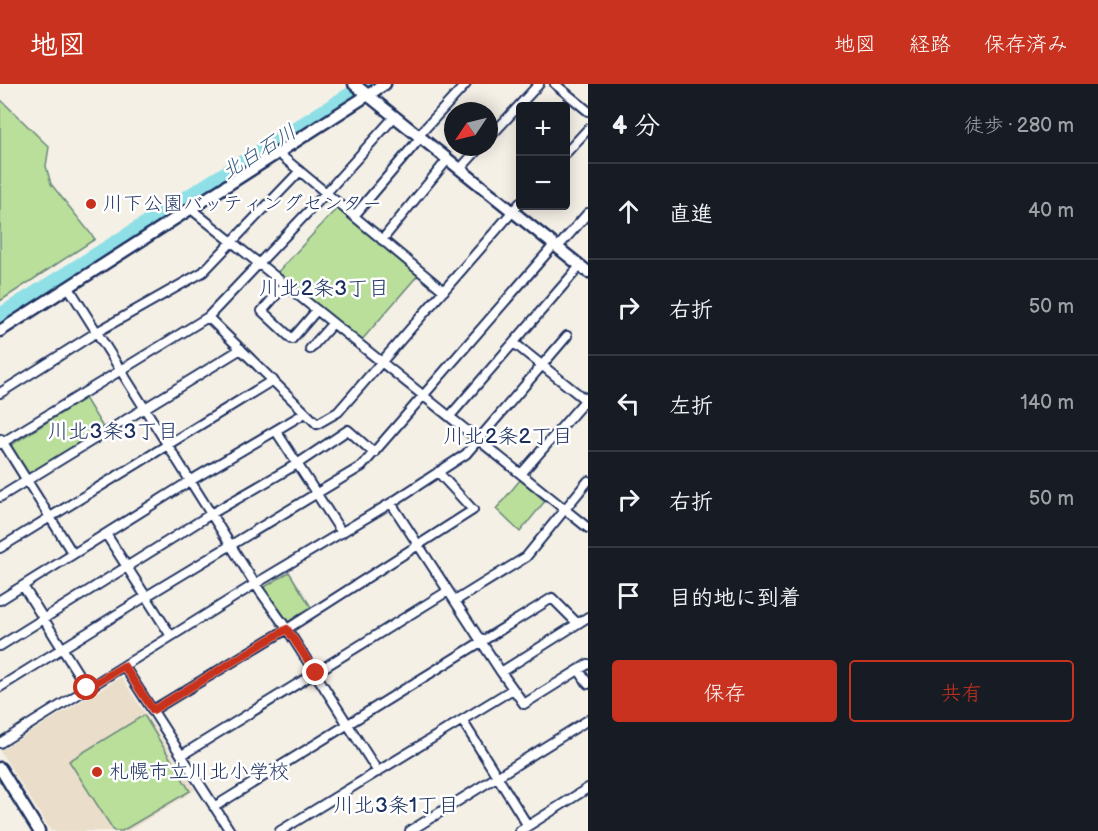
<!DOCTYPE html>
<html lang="ja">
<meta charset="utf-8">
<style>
:root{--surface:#171b24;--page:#242831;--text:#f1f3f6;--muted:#9ea1a6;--line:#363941;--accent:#c8321e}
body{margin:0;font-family:"Balsamiq Sans","Klee One",sans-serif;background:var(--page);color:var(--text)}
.controls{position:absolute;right:18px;top:18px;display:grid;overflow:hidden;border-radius:6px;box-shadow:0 3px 15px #0003}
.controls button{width:54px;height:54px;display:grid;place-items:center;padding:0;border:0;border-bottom:2px solid var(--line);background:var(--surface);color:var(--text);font:30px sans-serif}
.compass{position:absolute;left:444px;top:18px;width:54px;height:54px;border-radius:50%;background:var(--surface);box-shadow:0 3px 15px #0003;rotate:235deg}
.stop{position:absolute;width:18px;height:18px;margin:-14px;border:4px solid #c8321e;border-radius:50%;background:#fff}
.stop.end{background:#c8321e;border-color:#fff;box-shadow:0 2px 6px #0008}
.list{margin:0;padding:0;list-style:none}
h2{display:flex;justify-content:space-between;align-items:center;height:78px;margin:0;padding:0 24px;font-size:26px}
h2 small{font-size:20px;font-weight:400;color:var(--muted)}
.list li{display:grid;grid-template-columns:39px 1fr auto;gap:18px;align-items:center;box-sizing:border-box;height:96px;padding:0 24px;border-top:2px solid var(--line)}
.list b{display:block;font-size:22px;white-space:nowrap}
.list em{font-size:20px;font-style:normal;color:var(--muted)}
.actions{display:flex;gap:12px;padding:18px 24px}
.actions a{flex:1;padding:14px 0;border:2px solid var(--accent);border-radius:6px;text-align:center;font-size:21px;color:var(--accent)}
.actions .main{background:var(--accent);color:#fff}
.icon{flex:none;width:33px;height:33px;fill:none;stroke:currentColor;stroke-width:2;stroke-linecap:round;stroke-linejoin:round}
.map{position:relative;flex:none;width:588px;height:747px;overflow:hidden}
header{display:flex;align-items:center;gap:36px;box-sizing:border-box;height:84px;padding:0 30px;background:var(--accent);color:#fff}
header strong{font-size:28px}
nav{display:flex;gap:33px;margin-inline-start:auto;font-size:21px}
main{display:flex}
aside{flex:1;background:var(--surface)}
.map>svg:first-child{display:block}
</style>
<header>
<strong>地図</strong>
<nav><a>地図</a><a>経路</a><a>保存済み</a></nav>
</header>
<main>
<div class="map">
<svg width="588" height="747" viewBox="0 0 588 747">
<rect width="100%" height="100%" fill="#f5f0e6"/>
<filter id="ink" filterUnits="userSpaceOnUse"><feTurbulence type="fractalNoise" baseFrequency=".0167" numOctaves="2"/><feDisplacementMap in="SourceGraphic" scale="12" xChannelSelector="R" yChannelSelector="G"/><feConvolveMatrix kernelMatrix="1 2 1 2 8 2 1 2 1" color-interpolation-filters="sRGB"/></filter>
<g filter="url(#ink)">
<!-- built -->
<path fill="#eaddc9" d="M 121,593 L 195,706 L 128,747 L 51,747 L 0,667 Z"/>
<!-- green -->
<path fill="#badf9a" stroke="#6a877c" stroke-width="1.5" d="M 0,15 L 49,63 L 46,82 L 51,100 L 95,155 L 0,217 Z
M 337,124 L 418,191 L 361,257 L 277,189 Z
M 85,314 L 104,345 L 30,391 L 27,390 L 10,364 L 11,361 Z
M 520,396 L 545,417 L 520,448 L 496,425 Z
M 289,488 L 311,523 L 288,538 L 283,535 L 263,504 Z
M 144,631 L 190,707 L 122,747 L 114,747 L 69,677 Z"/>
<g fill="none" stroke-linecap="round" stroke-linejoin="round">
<!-- river -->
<path stroke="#8fe0e6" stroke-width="14" d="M 0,231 L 366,0"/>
<defs>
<path id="street" d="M 555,0 L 588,27
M 419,51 L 466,0
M 489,54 L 539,0
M 278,69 L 444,207
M 566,69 L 588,45
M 460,85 L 480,63
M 191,125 L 588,444
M 354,132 L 421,53
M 382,156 L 448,75
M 558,163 L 588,129
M 285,201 L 262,227 L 292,255 L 317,226
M 69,204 L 255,500 L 287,545 L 378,688
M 208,233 L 317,340 L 338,328 L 520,119
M 514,259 L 588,318
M 310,265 L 333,239
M 0,309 L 97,248 L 203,188 L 300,87
M 450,332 L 580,182
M 276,347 L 342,449
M 1,355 L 73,470
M 0,360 L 208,233 L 326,109 L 395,32
M 521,390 L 588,313
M 0,413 L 241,265
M 391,419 L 501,588 L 524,620 L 588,580
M 106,450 L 171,552
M 0,464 L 273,296
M 23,502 L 87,604
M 0,516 L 190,397 L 305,329
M 455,517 L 526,473 L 588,397
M 0,562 L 211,430 L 297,380 L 348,346 L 374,369
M 124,582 L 230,747
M 579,586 L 588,600
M 501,588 L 588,533
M 0,603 L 140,516 L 362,382 L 554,161
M 153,626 L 287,545 L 473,426 L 438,388
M 462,636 L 528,742
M 0,659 L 255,500 L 391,419 L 466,370 L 567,252
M 182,671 L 448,507
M 214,723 L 552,514 L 577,539
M 280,747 L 513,605
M 410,747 L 588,636
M 520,747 L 588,704"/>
<path id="secondary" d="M 354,0 L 588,188
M 0,247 L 385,0
M 0,684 L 39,747"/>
</defs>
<!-- street casing -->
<use href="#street" stroke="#1b2f5e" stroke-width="12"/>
<!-- secondary casing -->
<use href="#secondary" stroke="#1b2f5e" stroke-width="15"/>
<!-- street -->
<use href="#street" stroke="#fff" stroke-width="8"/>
<!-- secondary -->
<use href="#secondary" stroke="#fff" stroke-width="10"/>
</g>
</g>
<g fill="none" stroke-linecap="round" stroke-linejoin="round" filter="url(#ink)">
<!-- route -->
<path stroke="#c8321e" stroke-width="8" d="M 87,604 L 124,582 L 153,626 L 287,545 L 316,589"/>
</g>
<!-- markers -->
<g fill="#c8321e" stroke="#fff" stroke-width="2">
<circle cx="91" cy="120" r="6"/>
<circle cx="97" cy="688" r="6"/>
</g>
<g text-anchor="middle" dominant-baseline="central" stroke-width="5" stroke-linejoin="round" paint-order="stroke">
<!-- poi labels -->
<g font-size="20" fill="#1b2f5e" stroke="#fff" text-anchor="start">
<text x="103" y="120">川下公園バッティングセンター</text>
<text x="109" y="688">札幌市立川北小学校</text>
</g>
<!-- water labels -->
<g font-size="21" font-style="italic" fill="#385b80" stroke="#fff">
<text transform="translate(259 68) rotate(-32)">北白石川</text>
</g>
<!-- neighbourhood labels -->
<g font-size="21" fill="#1b2f5e" stroke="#fff">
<text x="324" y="204">川北2条3丁目</text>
<text x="113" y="347">川北3条3丁目</text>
<text x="508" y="352">川北2条2丁目</text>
<text x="396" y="721">川北3条1丁目</text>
</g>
</g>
</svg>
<div class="controls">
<button>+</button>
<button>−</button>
</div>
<svg class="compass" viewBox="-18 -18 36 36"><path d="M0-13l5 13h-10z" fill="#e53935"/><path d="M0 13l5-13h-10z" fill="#9ea1a6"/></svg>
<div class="stop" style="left:87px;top:604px"></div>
<div class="stop end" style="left:316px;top:589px"></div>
</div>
<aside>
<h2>4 分<small>徒歩 · 280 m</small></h2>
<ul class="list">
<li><svg class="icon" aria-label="ahead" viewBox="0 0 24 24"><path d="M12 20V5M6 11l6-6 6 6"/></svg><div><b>直進</b></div><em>40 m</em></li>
<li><svg class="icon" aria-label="right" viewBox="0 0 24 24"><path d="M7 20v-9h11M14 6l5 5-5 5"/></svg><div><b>右折</b></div><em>50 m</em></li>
<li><svg class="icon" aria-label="left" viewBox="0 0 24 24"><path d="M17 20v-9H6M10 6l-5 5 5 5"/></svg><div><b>左折</b></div><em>140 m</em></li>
<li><svg class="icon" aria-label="right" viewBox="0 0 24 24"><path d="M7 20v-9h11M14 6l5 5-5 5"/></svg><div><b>右折</b></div><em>50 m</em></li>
<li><svg class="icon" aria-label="arrive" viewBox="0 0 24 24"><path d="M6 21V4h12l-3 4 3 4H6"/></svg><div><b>目的地に到着</b></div></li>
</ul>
<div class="actions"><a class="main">保存</a><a>共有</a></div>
</aside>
</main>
